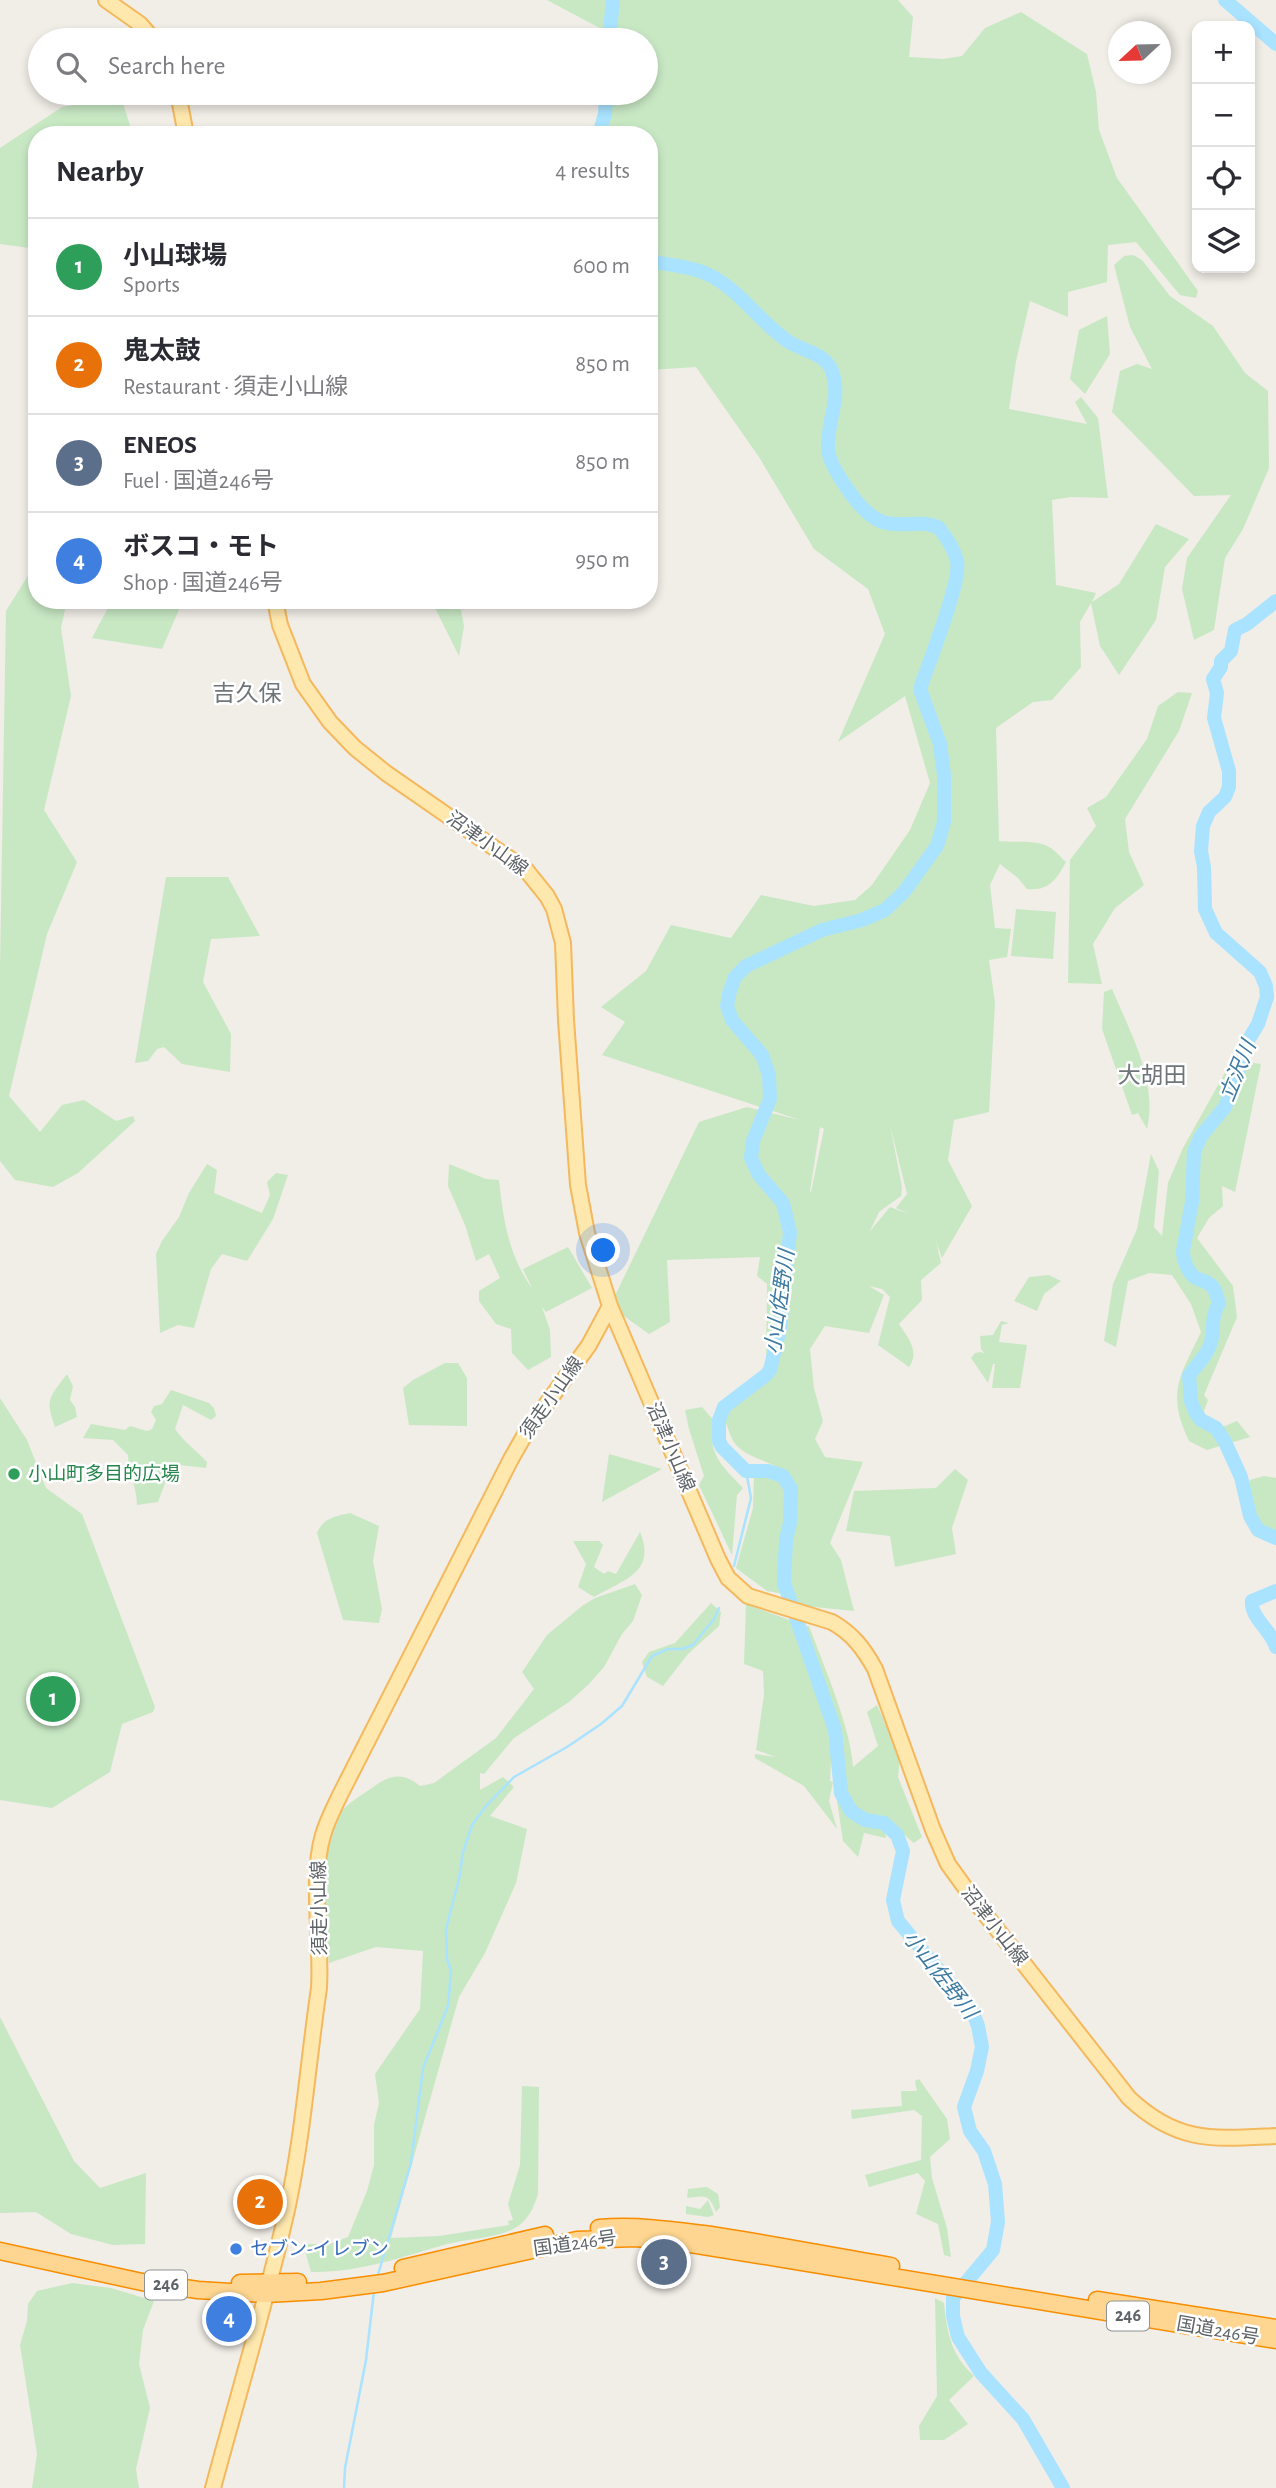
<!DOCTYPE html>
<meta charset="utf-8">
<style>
:root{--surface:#fff;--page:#f7f7f7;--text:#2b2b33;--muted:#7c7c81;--line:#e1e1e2;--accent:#1a73e8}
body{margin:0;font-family:"Alegreya Sans","Noto Sans JP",sans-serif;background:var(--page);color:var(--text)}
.controls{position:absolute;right:21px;top:21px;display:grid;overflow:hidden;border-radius:14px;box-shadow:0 4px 10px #0003}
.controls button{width:63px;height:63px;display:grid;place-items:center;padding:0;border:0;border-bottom:2px solid var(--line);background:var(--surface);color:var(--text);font:35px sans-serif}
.compass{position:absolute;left:1108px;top:21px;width:63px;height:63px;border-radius:50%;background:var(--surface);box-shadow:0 4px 10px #0003;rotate:248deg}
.you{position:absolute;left:604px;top:1251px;width:24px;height:24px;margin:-18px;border:5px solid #fff;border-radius:50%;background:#1a73e8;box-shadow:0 0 0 10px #1a73e833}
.badge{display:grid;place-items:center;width:46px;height:46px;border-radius:50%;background:var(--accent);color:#fff;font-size:23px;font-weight:700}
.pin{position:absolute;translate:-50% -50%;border:4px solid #fff;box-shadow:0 2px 7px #0006}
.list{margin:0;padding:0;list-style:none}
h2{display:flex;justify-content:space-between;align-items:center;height:91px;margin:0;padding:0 28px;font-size:30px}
h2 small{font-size:23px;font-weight:400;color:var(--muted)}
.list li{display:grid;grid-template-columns:46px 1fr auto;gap:21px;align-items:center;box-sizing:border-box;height:98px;padding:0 28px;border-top:2px solid var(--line)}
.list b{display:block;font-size:26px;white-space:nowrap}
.list p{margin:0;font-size:23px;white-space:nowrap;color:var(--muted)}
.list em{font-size:23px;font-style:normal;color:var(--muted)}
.icon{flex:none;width:38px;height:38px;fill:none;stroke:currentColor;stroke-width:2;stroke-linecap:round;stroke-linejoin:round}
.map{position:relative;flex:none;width:1276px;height:2488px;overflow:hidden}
.search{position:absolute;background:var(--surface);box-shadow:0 4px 10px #0003;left:28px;top:28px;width:630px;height:77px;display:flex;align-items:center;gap:18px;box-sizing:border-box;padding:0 24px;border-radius:38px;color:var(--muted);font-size:26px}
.panel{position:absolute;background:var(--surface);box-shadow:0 4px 10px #0003;left:28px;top:126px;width:630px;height:483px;border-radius:28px}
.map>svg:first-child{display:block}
</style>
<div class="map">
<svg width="1276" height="2488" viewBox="0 0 1276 2488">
<rect width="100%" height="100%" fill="#f1ede7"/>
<!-- green -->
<path fill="#c8e8c4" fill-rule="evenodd" d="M 547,0 L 898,0 L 913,17 L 909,57 L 943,59 L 962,56 L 985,28 L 1021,12 L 1087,54 L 1096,92 L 1099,130 L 1117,178 L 1198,291 L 1196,298 L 1180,295 L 1136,242 L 1108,245 L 1107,282 L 1068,292 L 1068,317 L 1030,301 L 1016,361 L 1009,409 L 1087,424 L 1075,402 L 1081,397 L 1098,418 L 1108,498 L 1071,497 L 1052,500 L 1056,585 L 1096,593 L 1092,602 L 1119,584 L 1156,524 L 1189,539 L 1165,567 L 1156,620 L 1119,675 L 1100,646 L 1091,603 L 1080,622 L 1081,667 L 1052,700 L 1033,702 L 996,728 L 999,841 C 1014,843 1036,839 1049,847 C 1055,850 1060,857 1066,862 C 1056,880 1049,891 1027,889 L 1018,878 L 1000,864 L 990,885 L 995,928 L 1011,929 L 1007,957 L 989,960 L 995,1003 L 989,1112 L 954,1120 L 948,1160 L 972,1206 L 942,1258 L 936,1241 L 941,1263 L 921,1280 L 922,1300 L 899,1324 C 908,1338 920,1351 909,1367 L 878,1345 L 890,1297 L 882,1289 L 869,1286 L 884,1295 L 869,1333 L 825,1326 L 810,1349 L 814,1388 L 823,1421 L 815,1439 L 825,1457 L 863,1462 L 830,1543 L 841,1560 L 854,1611 L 795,1605 C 791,1597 785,1589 784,1580 C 783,1557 800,1494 790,1479 C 779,1461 751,1461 736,1445 C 731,1439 728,1428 725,1420 L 733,1401 L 766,1375 L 767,1284 L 757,1276 L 760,1257 L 667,1260 L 670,1322 L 649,1334 L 610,1306 L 699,1122 L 747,1107 L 800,1120 L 602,1055 L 625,1022 L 601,1007 L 646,971 L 671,925 L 731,938 L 761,895 L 814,906 L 855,900 L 872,885 L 910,830 L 930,783 L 905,696 L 838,742 L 885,634 L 868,589 L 814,549 L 759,457 L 696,367 L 649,370 L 649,135 L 602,135 L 604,93 L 646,93 L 646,40 L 609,40 L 609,33 ZM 890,1125 L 907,1194 L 896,1208 L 909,1214 L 890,1207 L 870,1231 L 879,1212 L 901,1196 L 902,1187 ZM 820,1127 L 824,1129 L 811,1192 L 810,1191 Z
M 121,97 L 133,135 L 37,135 L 37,249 L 0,244 L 0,148 L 62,107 Z
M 1133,255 L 1142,260 L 1170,296 L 1213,326 L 1245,373 L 1268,391 L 1269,468 L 1243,529 L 1225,558 L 1214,630 L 1194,640 L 1182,589 L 1187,558 L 1231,495 L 1194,496 L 1112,412 L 1120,371 L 1137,364 L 1152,369 L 1130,327 L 1114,265 L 1124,256 Z
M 1107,316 L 1110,354 L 1085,394 L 1070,379 L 1079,330 Z
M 37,561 L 37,600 L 67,600 L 61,628 L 71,696 L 44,810 L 77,862 L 47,934 L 9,1096 L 40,1132 L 62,1105 L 84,1100 L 116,1121 L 133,1116 L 135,1121 L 78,1173 L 53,1187 L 15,1180 L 0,1161 L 0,968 L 6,611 Z
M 115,600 L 183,600 L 162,649 L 92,638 L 110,604 Z
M 431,600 L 459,600 L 464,626 L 459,656 Z
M 1178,692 L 1192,693 L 1179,731 L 1125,819 L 1129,852 L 1144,885 L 1115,908 L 1093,944 L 1102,984 L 1068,983 L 1070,860 L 1096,826 L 1087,808 L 1106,797 L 1147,739 L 1158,706 Z
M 166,877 L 228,877 L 260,936 L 211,939 L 203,982 L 231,1034 L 230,1072 L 182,1064 L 164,1047 L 157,1049 L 148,1061 L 135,1063 Z
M 1016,909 L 1056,912 L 1053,959 L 1011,956 Z
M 1112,989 C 1130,1032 1158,1081 1147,1129 L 1138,1113 L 1132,1115 L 1102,1029 L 1104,992 Z
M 1232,1060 L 1261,1064 L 1235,1192 L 1222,1186 L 1223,1206 L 1209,1218 L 1197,1238 L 1233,1286 L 1237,1317 L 1204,1395 L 1208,1400 L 1203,1414 L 1204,1424 L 1225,1426 L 1237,1421 L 1250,1437 L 1207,1450 L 1189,1441 C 1166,1393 1180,1376 1201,1332 L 1191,1304 L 1172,1275 L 1149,1273 L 1128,1281 L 1116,1347 L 1104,1341 L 1113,1284 L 1137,1229 L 1151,1154 L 1159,1171 L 1154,1227 L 1162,1236 L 1168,1183 L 1183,1148 Z
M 207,1164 L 217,1170 L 214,1193 L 262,1213 L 270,1195 L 267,1182 L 276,1173 L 288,1175 L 273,1219 L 247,1261 L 222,1254 L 211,1269 L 194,1328 L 178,1325 L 160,1333 L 156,1254 L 162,1241 L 179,1217 L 189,1193 Z
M 449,1164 L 486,1179 L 499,1180 C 503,1219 509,1257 532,1288 L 523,1269 L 568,1247 L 592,1288 L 546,1312 L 542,1307 L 550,1330 L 551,1357 L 528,1370 L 512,1353 L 511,1329 L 496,1324 L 479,1301 L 479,1291 L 500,1278 L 489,1254 L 476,1261 L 465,1225 L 448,1186 Z
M 1049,1275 L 1061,1281 L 1044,1294 L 1037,1311 L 1014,1301 L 1029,1277 Z
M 1001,1321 L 1009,1323 L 1002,1325 L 999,1342 L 1027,1345 L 1020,1388 L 992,1388 L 995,1364 L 993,1364 L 988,1383 L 971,1358 L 975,1353 L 981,1352 L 985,1354 L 981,1349 L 980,1336 L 993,1335 Z
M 445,1363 L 458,1363 L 467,1378 L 467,1426 L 409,1425 L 403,1388 L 413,1380 Z
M 67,1374 L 73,1386 L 70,1400 L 75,1407 L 77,1417 L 55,1427 C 45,1399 49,1398 67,1374 Z
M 171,1390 L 209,1403 L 214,1408 L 216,1416 L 211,1420 L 183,1405 L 175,1429 C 185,1443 196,1450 207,1462 L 206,1468 L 180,1465 L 169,1472 L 158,1502 L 137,1505 C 137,1487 128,1473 128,1455 L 113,1440 L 83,1438 L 91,1424 L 125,1430 L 130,1426 L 147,1431 L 152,1429 L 156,1420 L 151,1412 L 154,1406 L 162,1404 Z
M 0,1398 L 27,1440 L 46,1488 L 82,1514 L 155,1707 L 153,1712 L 122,1724 L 110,1772 L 52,1808 L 0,1800 Z
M 702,1407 L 715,1422 C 705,1452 723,1467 743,1488 L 737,1495 L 732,1555 L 699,1485 L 704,1476 L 689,1429 L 685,1410 Z
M 609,1454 L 662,1469 L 602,1502 Z
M 955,1469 L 968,1480 L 952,1528 L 956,1554 L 895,1567 L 890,1536 L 846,1531 L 854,1491 L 936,1488 Z
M 1264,1476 L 1276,1478 L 1276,1533 C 1254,1525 1242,1503 1250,1480 Z
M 754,1477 L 779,1479 L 790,1497 L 779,1575 L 784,1594 L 767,1591 L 736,1568 L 753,1508 Z
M 350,1513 L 379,1526 L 373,1561 L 382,1609 L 379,1623 L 343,1620 L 317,1533 C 323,1518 336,1516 350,1513 Z
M 640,1532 C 657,1573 623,1580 594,1597 L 578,1587 L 586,1564 L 573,1541 L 599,1541 L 603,1545 L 594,1567 L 604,1574 L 608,1571 L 616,1574 Z
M 635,1584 L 642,1595 L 633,1621 L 622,1634 L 604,1667 L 589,1684 L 569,1702 L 514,1738 L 484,1774 L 480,1773 L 480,1790 L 503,1777 L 514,1787 L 490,1816 L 527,1829 L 516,1883 L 485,1953 L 459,1997 L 391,2238 L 439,2236 L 509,2225 L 508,2221 L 513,2220 L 508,2204 L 520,2165 L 522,2086 L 539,2087 L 538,2194 C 534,2207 528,2221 515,2228 C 497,2238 467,2239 447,2244 C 402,2257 358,2273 311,2272 L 303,2244 L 330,2244 L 348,2237 L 367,2191 L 374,2165 L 374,2125 L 379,2103 L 375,2074 L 420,2009 L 423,1951 L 376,1947 L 329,1963 C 326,1921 312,1850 338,1815 C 347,1803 364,1794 376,1785 C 392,1774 404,1773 420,1786 L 434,1783 L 496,1738 L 534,1689 L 522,1672 L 547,1635 L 582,1606 L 595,1598 Z
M 711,1603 L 721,1612 L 719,1626 L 688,1654 L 663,1686 L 647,1677 L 642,1662 L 649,1652 L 675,1643 Z
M 746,1604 L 792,1621 L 805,1658 L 795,1626 L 809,1626 C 823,1664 851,1728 853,1767 L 878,1746 L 867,1712 L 877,1705 L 900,1756 L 898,1777 L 922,1837 L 914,1843 L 883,1817 L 886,1838 L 864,1833 L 858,1857 L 843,1841 L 831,1760 L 830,1781 L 833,1782 L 829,1801 L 837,1829 L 804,1786 L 755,1758 L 755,1754 L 776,1757 L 756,1750 L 764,1695 L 763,1671 L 744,1664 Z
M 0,2017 L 74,2161 L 100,2188 L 146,2173 L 145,2244 L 113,2245 L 71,2234 L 36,2212 L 0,2213 Z
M 919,2079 L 947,2119 L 950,2139 L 930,2157 L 932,2178 L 947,2228 L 951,2257 L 944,2255 L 938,2224 L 916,2214 L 925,2181 L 918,2173 L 869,2187 L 865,2175 L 921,2160 L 922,2116 L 914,2110 L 852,2119 L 851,2110 L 902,2106 L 901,2091 L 917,2091 L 915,2081 Z
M 707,2187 L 718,2194 L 720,2207 L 716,2212 C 708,2193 706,2196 687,2198 L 688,2189 Z
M 708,2200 L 714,2215 L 708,2217 L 686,2214 L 686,2206 L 700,2209 Z
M 72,2283 L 111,2288 L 154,2301 L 143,2330 L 139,2364 L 150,2408 L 136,2469 L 139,2488 L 32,2488 L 37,2454 L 20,2345 L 27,2321 L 28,2304 L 37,2291 Z
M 935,2298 L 944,2303 C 947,2333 951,2355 974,2376 L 949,2400 L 968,2424 L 944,2440 L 920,2440 L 919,2426 L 937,2396 Z"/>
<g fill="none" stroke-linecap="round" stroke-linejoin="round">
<!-- stream -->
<path stroke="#a9e3ff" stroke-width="2.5" d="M 734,1566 L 751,1498 L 746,1471
M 377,2278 L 411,2163 L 423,2068 L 448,2006 L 451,1971 L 447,1959 L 446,1929 L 459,1879 L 463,1852 L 472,1825 L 486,1806 L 514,1777 L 567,1747 L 601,1724 L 622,1706 L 652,1656 L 668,1649 L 682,1649 L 693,1645 L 714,1619 L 719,1608
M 344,2488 L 345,2468 L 366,2360 L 374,2291"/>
<!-- river -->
<path stroke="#a9e3ff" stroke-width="14" d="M 1225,0 L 1276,44
M 609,40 L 613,0
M 599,135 L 605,114 L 606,93
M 649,261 C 668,265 690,266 707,274 C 740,289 759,322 789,342 C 803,351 825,353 832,371 C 842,399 826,423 828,450 C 830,467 855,502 868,513 C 892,535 917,516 939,528 C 947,538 954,548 957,561 C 962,580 929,662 921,686 L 921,692 L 940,744 L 944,775 L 944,822 L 937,846 L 904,892 L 885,910 L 862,920 L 822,930 L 746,966 L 735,977 L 729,994 L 727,1006 L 732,1020 L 762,1055 L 769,1075 L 770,1099 L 753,1141 L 751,1158 L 759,1175 L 783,1203 L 790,1232 L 780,1329 L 770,1370 L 766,1375 L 724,1407 L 719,1420 L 719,1441 L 722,1447 L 746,1471 L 768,1471 L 783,1476 L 791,1489 L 790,1523 L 786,1540 L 784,1583 L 835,1730 L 841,1793 L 851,1811 L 865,1820 L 884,1823 L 897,1835 L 903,1851 L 893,1900 L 898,1921 L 972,2010 L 978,2026 L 982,2047 L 977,2071 L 964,2107 L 970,2131 L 984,2151 L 995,2184 L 998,2222 L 993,2250 L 953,2298 L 953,2316 L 958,2337 L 981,2373 L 1023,2419 L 1063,2488
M 1276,601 L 1247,624 L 1235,630 L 1231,651 L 1221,661 L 1221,667 L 1213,679 L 1217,693 L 1214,718 L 1229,771 L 1229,787 L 1225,797 L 1209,812 L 1203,826 L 1201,851 L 1204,867 L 1205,909 L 1216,933 L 1260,972 L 1266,986 L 1267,997 L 1258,1024 L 1246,1044 L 1237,1076 L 1225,1107 L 1201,1136 L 1194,1152 L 1192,1202 L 1183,1251 C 1183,1260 1188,1273 1196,1278 C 1202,1281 1207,1281 1212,1286 C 1216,1290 1217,1298 1219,1303 C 1210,1319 1215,1327 1211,1342 C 1208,1355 1196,1365 1189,1376 L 1191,1401 L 1196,1413 L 1201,1420 L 1216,1428 L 1225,1442 L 1241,1477 L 1250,1516 L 1258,1530 L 1276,1538
M 1276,1591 L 1252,1601 C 1250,1617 1271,1630 1276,1647"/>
<defs>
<path id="major" d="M 106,0 L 140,24 L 154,40
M 178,93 L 186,135
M 275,600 L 280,625 L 303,684 L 330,722 L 355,748 L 386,773 L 526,870 L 547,896 L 554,909 L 563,943 L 566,1020 L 578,1185 L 587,1233 L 610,1306 L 718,1559 L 728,1578 L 748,1596 L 832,1622 C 853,1634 864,1649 875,1669 L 933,1830 L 948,1864 L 974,1900 L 1129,2098 C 1178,2144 1214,2139 1276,2136
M 213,2488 C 238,2395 266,2303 287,2210 C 303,2137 308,2062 319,1988 C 322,1941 310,1880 323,1835 C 327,1821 334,1808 340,1795 L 511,1459 L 527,1431 L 589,1345 L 610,1306"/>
<path id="highway" d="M 599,2228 C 637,2225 673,2230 711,2235 C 771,2244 831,2256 891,2266
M 0,2251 L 142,2282 L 198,2290 L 266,2294 L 321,2291 L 383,2283 L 577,2240 L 635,2238 L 672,2241 L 790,2260 L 1276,2340
M 403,2268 L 545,2235
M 240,2283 L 298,2282
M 1097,2300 L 1276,2328"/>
</defs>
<!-- major casing -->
<use href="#major" stroke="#f4b85d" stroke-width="18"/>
<!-- highway casing -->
<use href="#highway" stroke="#f88d00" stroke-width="19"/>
<!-- major -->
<use href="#major" stroke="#ffe8ae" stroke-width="14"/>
<!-- highway -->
<use href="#highway" stroke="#fed691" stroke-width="16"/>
</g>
<!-- markers -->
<circle fill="#2e9e5b" stroke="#fff" stroke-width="2.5" cx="14" cy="1474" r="7"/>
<circle fill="#3f7fe0" stroke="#fff" stroke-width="2.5" cx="236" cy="2249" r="7"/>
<g text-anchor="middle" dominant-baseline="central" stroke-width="5" stroke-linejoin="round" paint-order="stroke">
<!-- shield labels -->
<g fill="#fff" stroke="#8e9295" stroke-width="2">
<rect x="145" y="2270.5" width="42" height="29" rx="5"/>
<rect x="1107" y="2301.5" width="42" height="29" rx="5"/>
</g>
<g font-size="18" font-weight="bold" fill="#5e6367">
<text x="166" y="2285">246</text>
<text x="1128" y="2316">246</text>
</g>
<!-- street labels -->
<g font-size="19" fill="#5e6367" stroke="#fff">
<text transform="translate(487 844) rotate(36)">沼津小山線</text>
<text transform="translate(552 1398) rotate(-55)">須走小山線</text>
<text transform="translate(670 1447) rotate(67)">沼津小山線</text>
<text transform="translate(320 1908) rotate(-91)">須走小山線</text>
<text transform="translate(994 1926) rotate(52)">沼津小山線</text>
<text transform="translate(575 2244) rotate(-8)">国道246号</text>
<text transform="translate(1218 2331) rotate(10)">国道246号</text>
</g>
<!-- leisure labels -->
<g font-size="19" fill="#27864d" stroke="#fff" text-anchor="start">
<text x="28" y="1474">小山町多目的広場</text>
</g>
<!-- shop labels -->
<g font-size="19" fill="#366cbe" stroke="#fff" text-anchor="start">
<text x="250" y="2249">セブン-イレブン</text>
</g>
<!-- water labels -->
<g font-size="21" font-style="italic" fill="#3d7aa2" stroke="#fff">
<text transform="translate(1238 1071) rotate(-68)">立沢川</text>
<text transform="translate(780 1302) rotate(-82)">小山佐野川</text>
<text transform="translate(940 1975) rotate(52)">小山佐野川</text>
</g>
<!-- quarter labels -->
<g font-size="23" fill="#6f7679" stroke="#fff">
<text x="247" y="694">吉久保</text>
<text x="1152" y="1076">大胡田</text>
</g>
</g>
</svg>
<div class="controls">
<button>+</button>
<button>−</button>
<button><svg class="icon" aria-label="locate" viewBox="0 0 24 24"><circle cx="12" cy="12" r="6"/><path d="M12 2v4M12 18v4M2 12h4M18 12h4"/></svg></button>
<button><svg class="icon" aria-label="layers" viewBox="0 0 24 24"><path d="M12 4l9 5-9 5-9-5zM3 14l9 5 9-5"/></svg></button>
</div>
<svg class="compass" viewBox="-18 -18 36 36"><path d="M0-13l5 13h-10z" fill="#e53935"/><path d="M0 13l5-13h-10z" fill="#7c7c81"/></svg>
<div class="you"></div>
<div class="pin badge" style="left:53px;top:1699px;background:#2e9e5b">1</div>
<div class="pin badge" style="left:260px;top:2202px;background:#e8710a">2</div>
<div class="pin badge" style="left:664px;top:2262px;background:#5c6f8a">3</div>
<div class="pin badge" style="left:229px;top:2319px;background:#3f7fe0">4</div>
<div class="search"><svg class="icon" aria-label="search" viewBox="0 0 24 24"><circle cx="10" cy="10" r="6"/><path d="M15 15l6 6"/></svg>Search here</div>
<section class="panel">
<h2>Nearby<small>4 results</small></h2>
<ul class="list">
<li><span class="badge" style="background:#2e9e5b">1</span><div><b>小山球場</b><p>Sports</p></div><em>600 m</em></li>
<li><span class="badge" style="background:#e8710a">2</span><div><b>鬼太鼓</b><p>Restaurant · 須走小山線</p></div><em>850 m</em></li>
<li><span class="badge" style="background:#5c6f8a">3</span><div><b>ENEOS</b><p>Fuel · 国道246号</p></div><em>850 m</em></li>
<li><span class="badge" style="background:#3f7fe0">4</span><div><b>ボスコ・モト</b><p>Shop · 国道246号</p></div><em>950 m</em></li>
</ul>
</section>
</div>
